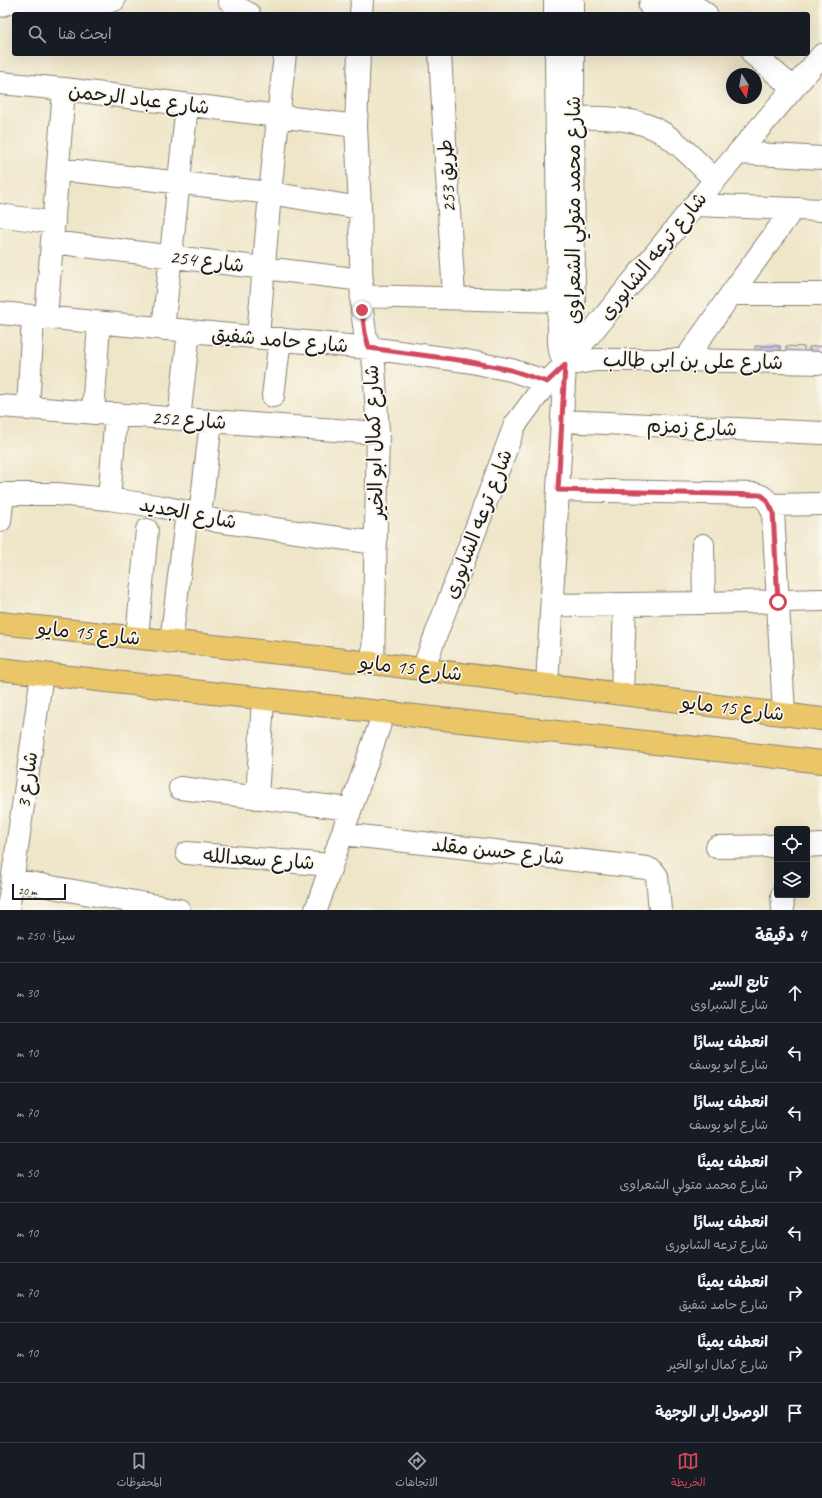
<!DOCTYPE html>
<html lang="ar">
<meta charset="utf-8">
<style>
:root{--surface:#171b24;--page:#242831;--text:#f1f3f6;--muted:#9ea1a6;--line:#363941;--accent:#d1495b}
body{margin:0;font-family:Caveat,"Playpen Sans Arabic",sans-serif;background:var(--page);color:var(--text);direction:rtl}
.controls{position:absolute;right:12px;bottom:12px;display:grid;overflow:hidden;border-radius:4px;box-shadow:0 4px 16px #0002}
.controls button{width:36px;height:36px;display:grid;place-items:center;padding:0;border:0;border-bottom:1px solid var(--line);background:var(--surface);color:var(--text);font:20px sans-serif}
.compass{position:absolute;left:726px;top:68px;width:36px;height:36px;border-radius:50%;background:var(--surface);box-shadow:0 4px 16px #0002;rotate:169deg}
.scale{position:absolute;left:12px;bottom:10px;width:54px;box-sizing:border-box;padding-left:4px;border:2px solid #1c1c1c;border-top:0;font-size:11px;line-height:14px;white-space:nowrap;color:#1c1c1c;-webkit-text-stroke:3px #fbf7ec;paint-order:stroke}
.stop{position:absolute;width:12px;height:12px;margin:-9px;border:3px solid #d1495b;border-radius:50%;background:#fff}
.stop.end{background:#d1495b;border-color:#fff;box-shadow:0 1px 4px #0008}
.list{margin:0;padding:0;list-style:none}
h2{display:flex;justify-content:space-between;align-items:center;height:52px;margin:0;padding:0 16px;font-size:17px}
h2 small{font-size:13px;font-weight:400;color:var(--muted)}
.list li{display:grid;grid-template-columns:26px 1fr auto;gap:12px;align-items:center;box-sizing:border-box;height:60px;padding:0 16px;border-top:1px solid var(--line)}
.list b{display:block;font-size:15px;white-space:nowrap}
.list p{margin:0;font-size:13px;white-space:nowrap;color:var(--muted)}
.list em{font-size:13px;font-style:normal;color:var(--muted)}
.icon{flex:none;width:22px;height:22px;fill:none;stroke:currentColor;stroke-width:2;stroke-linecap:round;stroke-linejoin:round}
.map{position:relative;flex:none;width:822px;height:910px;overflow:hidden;direction:ltr}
.search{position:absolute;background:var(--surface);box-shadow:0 4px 16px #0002;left:12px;right:12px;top:12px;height:44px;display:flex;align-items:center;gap:10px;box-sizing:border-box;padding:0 14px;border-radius:4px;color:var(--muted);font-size:15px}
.sheet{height:532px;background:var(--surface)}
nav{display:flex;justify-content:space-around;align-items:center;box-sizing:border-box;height:56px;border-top:1px solid var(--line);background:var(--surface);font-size:11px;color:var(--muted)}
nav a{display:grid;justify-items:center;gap:2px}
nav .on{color:var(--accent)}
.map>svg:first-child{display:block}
</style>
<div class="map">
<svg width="822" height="910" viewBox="0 0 822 910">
<rect width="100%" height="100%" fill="#fbf7ec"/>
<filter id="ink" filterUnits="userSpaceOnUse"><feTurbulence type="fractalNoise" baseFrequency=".025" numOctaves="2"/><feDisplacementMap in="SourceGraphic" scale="8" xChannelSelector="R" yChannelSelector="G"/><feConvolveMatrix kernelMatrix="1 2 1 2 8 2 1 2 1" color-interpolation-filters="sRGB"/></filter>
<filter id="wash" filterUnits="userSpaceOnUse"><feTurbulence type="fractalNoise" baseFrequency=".012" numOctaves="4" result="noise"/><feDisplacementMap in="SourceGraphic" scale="16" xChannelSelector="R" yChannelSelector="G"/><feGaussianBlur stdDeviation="0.9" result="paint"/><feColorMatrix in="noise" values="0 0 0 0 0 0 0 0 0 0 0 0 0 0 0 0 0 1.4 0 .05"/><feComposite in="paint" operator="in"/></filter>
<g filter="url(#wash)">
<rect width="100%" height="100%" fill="#efe6c9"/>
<g id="blocks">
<!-- building -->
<path fill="#bcb3eb" d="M 755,346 L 780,346 L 780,357 L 755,357 Z
M 786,346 L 804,347 L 804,356 L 786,356 Z
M 822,346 L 822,356 L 810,356 L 809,347 Z"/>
</g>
</g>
<g filter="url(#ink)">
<use href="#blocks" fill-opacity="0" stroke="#868172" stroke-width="1"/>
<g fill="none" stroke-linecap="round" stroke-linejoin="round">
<defs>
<path id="minor" d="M 229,0 L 238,8 L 249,14
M 555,0 L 555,14
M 0,6 L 14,1 L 89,4 L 108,2 L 114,0
M 650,6 C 669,2 690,0 706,14
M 361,14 L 362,0
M 573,14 L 573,0
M 359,54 L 356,126 L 360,208 L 362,310 L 365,333 L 374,365 L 378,433 L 373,663
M 440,54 L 454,298
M 556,54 L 559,342 L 560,351 L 565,364
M 753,54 L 793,88
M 0,83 L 64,89 L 356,126
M 573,118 C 597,117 626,117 649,126 C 673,135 697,162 715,180
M 739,153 L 822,158
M 58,169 L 270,193 L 360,208
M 695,205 L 822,210
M 0,215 L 54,223
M 52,242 L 362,280
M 731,294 L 822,294
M 362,296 L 558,301
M 0,313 L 369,348 L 466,361 L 511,370 L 547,382
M 46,318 L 64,89
M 163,329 L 187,105
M 258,337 L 270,193 L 285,54
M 685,360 L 731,294 L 793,209
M 565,365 L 595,360 L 685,360 L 822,363
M 273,396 L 280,339
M 0,406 L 378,433
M 28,409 L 33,317
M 93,413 L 99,323
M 179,419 L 189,331
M 562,421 L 822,433
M 558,490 L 755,494 C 765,496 769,502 773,512 L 784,714
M 0,494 L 56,494 L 109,499 L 162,507 L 187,512 L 217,521 L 376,543
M 109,499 L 116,414
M 770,505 L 822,504
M 200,516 L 211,422
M 0,521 L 3,494
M 703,545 L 704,603
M 552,605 L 704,603 L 822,600
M 137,637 L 147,530
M 171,642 L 187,512
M 423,669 L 515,425 L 547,382 L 565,365 L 715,180 L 822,55
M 547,685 L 565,365 C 571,352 574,340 574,326 L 573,54
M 622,694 L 625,604
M 180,788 L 350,809
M 257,798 L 263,700
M 342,834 L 647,868 L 653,871 L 657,876 L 660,910
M 807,846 L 822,845
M 717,847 L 777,846
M 187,853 L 331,865
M 13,880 L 179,910
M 782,895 L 783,910
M 8,910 L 42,674
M 316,910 L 384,712"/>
<path id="major" d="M 0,623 L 373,663 L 822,719
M 0,669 L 822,762"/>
</defs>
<!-- minor casing -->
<use href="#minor" stroke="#868172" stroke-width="24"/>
<!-- major casing -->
<use href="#major" stroke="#868172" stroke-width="24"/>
<!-- minor -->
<use href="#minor" stroke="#fff" stroke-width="22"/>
<!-- major -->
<use href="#major" stroke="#ebc669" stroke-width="22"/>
</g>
</g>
<g fill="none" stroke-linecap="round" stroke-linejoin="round" filter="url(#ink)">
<!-- route -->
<path stroke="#d1495b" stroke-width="5" d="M 362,310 L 365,333 L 369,348 L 466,361 L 511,370 L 547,382 L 565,365 L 558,490 L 761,495 L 766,499 L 773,512 L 778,602"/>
</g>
<g text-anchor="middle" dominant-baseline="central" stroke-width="3.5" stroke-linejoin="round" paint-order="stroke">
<!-- street labels -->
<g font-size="20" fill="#1c1c1c" stroke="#fbf7ec">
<text transform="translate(139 99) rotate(7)">شارع عباد الرحمن</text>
<text transform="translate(447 176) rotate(-93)">طريق 253</text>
<text transform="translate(573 210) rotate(-90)">شارع محمد متولي الشعراوى</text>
<text transform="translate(653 256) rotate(-51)">شارع ترعه الشابورى</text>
<text transform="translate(207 261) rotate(7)">شارع 254</text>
<text transform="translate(280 340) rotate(5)">شارع حامد شفيق</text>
<text transform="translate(693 361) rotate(1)">شارع على بن ابى طالب</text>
<text transform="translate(189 420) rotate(4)">شارع 252</text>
<text transform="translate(692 427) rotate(3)">شارع زمزم</text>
<text transform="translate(374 442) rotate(-92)">شارع كمال ابو الخير</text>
<text transform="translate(188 513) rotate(11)">شارع الجديد</text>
<text transform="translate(478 524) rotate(-69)">شارع ترعه الشابورى</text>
<text transform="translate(89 633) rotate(6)">شارع 15 مايو</text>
<text transform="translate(411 668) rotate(7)">شارع 15 مايو</text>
<text transform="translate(733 708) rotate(7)">شارع 15 مايو</text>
<text transform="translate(27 780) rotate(-82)">شارع 3</text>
<text transform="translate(498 851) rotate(6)">شارع حسن مقلد</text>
<text transform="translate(259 859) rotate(4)">شارع سعدالله</text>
</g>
</g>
</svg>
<div class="controls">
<button><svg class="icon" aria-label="locate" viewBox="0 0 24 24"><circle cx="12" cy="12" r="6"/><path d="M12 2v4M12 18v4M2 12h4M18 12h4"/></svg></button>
<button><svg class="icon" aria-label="layers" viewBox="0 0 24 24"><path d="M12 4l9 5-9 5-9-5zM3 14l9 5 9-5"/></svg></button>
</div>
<svg class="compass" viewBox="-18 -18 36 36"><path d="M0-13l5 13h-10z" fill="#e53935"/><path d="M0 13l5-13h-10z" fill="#9ea1a6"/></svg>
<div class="scale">20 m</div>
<div class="stop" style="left:778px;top:602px"></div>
<div class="stop end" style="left:362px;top:310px"></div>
<div class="search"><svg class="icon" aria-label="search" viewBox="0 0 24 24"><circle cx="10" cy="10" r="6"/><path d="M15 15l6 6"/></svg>ابحث هنا</div>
</div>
<section class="sheet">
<h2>4 دقيقة<small>سيرًا · 250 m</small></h2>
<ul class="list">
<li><svg class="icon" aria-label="ahead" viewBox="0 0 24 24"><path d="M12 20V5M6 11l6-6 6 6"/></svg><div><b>تابع السير</b><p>شارع الشبراوى</p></div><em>30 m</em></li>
<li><svg class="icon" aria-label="left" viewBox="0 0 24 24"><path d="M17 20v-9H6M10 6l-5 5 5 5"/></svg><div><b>انعطف يسارًا</b><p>شارع ابو يوسف</p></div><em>10 m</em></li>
<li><svg class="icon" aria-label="left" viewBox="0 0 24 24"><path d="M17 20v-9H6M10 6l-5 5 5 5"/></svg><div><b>انعطف يسارًا</b><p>شارع ابو يوسف</p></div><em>70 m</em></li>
<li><svg class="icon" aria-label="right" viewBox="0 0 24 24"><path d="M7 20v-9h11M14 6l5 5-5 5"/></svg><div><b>انعطف يمينًا</b><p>شارع محمد متولي الشعراوى</p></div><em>50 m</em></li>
<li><svg class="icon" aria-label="left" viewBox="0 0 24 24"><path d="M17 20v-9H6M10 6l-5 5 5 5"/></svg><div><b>انعطف يسارًا</b><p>شارع ترعه الشابورى</p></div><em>10 m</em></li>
<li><svg class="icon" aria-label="right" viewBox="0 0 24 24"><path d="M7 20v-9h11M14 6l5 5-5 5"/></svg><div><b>انعطف يمينًا</b><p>شارع حامد شفيق</p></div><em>70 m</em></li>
<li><svg class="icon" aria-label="right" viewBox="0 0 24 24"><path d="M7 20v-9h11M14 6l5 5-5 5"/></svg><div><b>انعطف يمينًا</b><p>شارع كمال ابو الخير</p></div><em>10 m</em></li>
<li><svg class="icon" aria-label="arrive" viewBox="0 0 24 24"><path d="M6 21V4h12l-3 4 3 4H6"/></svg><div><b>الوصول إلى الوجهة</b></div></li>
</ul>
</section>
<nav>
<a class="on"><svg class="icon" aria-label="map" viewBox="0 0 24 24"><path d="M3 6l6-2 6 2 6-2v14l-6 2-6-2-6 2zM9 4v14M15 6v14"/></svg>الخريطة</a>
<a><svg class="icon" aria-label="directions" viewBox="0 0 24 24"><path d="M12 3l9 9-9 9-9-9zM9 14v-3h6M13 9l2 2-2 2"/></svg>الاتجاهات</a>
<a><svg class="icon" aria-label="saved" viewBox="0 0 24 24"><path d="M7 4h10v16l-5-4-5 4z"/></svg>المحفوظات</a>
</nav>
